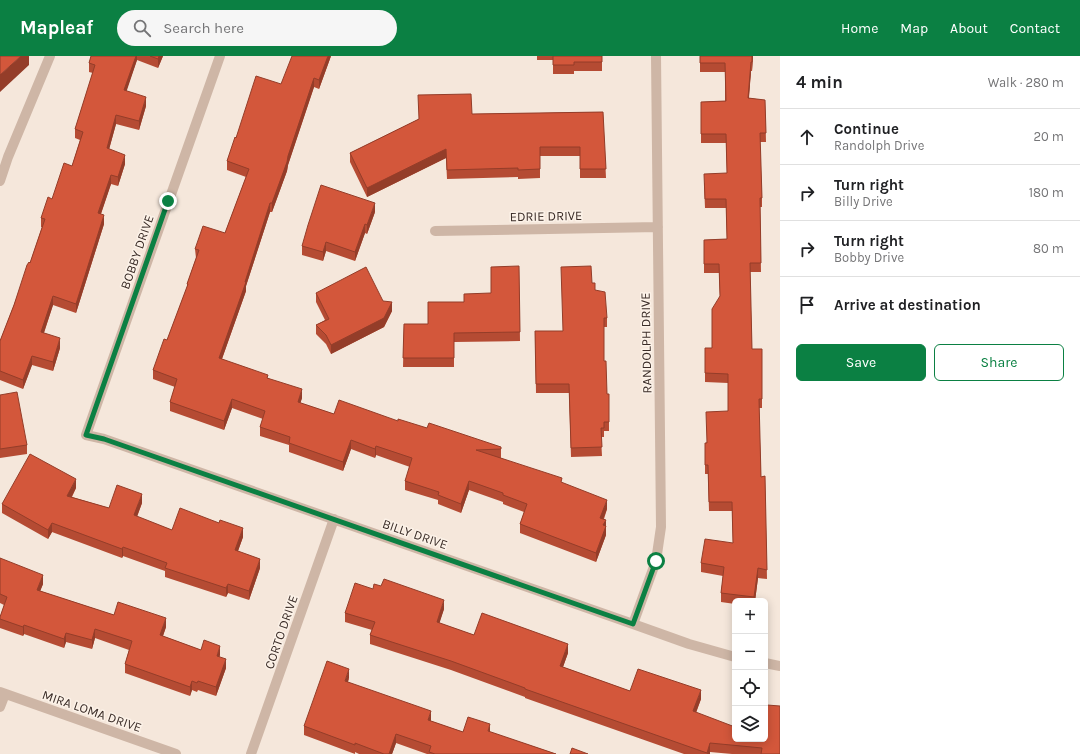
<!DOCTYPE html>
<meta charset="utf-8">
<style>
:root{--surface:#fff;--page:#f6f6f6;--text:#202124;--muted:#757577;--line:#e0e0e0;--accent:#0b8043}
body{margin:0;font-family:Karla,sans-serif;background:var(--page);color:var(--text)}
.controls{position:absolute;right:12px;bottom:12px;display:grid;overflow:hidden;border-radius:6px;box-shadow:0 2px 10px #0003}
.controls button{width:36px;height:36px;display:grid;place-items:center;padding:0;border:0;border-bottom:1px solid var(--line);background:var(--surface);color:var(--text);font:20px sans-serif}
.stop{position:absolute;width:12px;height:12px;margin:-9px;border:3px solid #0b8043;border-radius:50%;background:#fff}
.stop.end{background:#0b8043;border-color:#fff;box-shadow:0 1px 4px #0008}
.list{margin:0;padding:0;list-style:none}
h2{display:flex;justify-content:space-between;align-items:center;height:52px;margin:0;padding:0 16px;font-size:17px}
h2 small{font-size:13px;font-weight:400;color:var(--muted)}
.list li{display:grid;grid-template-columns:26px 1fr auto;gap:12px;align-items:center;box-sizing:border-box;height:56px;padding:0 16px;border-top:1px solid var(--line)}
.list b{display:block;font-size:15px;white-space:nowrap}
.list p{margin:0;font-size:13px;white-space:nowrap;color:var(--muted)}
.list em{font-size:13px;font-style:normal;color:var(--muted)}
.actions{display:flex;gap:8px;padding:12px 16px}
.actions a{flex:1;padding:9px 0;border:1px solid var(--accent);border-radius:6px;text-align:center;font-size:14px;color:var(--accent)}
.actions .main{background:var(--accent);color:#fff}
.icon{flex:none;width:22px;height:22px;fill:none;stroke:currentColor;stroke-width:2;stroke-linecap:round;stroke-linejoin:round}
.map{position:relative;flex:none;width:780px;height:698px;overflow:hidden}
header{display:flex;align-items:center;gap:24px;box-sizing:border-box;height:56px;padding:0 20px;background:var(--accent);color:#fff}
header strong{font-size:19px}
nav{display:flex;gap:22px;margin-inline-start:auto;font-size:14px}
.search{width:280px;height:36px;background:var(--page);display:flex;align-items:center;gap:10px;box-sizing:border-box;padding:0 14px;border-radius:22px;color:var(--muted);font-size:15px}
main{display:flex}
aside{flex:1;background:var(--surface)}
.map>svg:first-child{display:block}
</style>
<header>
<strong>Mapleaf</strong>
<div class="search"><svg class="icon" aria-label="search" viewBox="0 0 24 24"><circle cx="10" cy="10" r="6"/><path d="M15 15l6 6"/></svg>Search here</div>
<nav><a>Home</a><a>Map</a><a>About</a><a>Contact</a></nav>
</header>
<main>
<div class="map">
<svg width="780" height="698" viewBox="0 0 780 698">
<rect width="100%" height="100%" fill="#f5e7db"/>
<g fill="none" stroke-linecap="round" stroke-linejoin="round">
<!-- minor -->
<path stroke="#ceb6a6" stroke-width="10" d="M 220,0 L 86,379 L 104,383 L 633,568 L 689,588 L 735,601
M 0,125 L 8,101 L 50,0
M 435,175 L 658,171
M 633,568 L 656,505 L 661,471 L 656,0
M 765,607 L 780,610
M 0,636 L 176,698
M 0,651 L 5,638
M 251,698 L 334,463"/>
</g>
<!-- wall -->
<path fill="#b54b33" d="M 91,0 L 163,0 L 158,12 L 137,4 L 126,35 L 146,50 L 139,74 L 116,68 L 109,93 L 125,108 L 118,130 L 111,128 L 101,158 L 104,168 L 76,257 L 53,249 L 44,277 L 60,292 L 53,315 L 32,309 L 23,333 L 0,324 L 0,285 L 30,207 L 42,171 L 41,171 L 41,162 L 72,110 L 80,84 L 75,82 L 75,73 L 93,17 L 89,16 L 89,7 Z
M 331,0 L 319,33 L 314,31 L 288,109 L 287,115 L 272,156 L 270,156 L 246,230 L 246,235 L 222,303 L 268,322 L 302,342 L 300,347 L 334,358 L 398,365 L 427,372 L 501,391 L 501,402 L 562,427 L 607,453 L 604,463 L 606,470 L 606,479 L 596,506 L 520,477 L 520,468 L 524,456 L 503,448 L 503,446 L 469,434 L 461,457 L 438,448 L 438,444 L 405,434 L 405,425 L 410,411 L 376,399 L 375,402 L 351,393 L 343,415 L 289,396 L 289,389 L 260,380 L 260,371 L 263,363 L 232,352 L 224,374 L 170,355 L 170,346 L 175,331 L 153,323 L 153,314 L 167,284 L 187,231 L 187,228 L 196,202 L 195,193 L 225,177 L 246,121 L 227,114 L 227,105 L 236,82 L 281,28 Z
M 537,0 L 602,0 L 602,15 L 574,15 L 574,18 L 553,18 L 553,4 L 537,4 Z
M 700,0 L 753,0 L 752,15 L 751,15 L 749,42 L 765,44 L 766,86 L 760,86 L 762,142 L 762,151 L 760,151 L 761,216 L 750,216 L 752,293 L 762,293 L 762,352 L 759,352 L 761,421 L 765,420 L 767,523 L 758,522 L 755,545 L 735,545 L 735,548 L 721,546 L 721,537 L 723,520 L 701,516 L 701,507 L 733,487 L 732,455 L 709,455 L 708,418 L 705,418 L 705,387 L 706,387 L 728,355 L 728,327 L 705,326 L 705,292 L 712,292 L 720,240 L 719,217 L 704,217 L 704,184 L 727,183 L 726,152 L 705,152 L 704,127 L 727,117 L 726,87 L 701,87 L 701,46 L 725,45 L 725,16 L 700,16 Z
M 603,56 L 606,122 L 580,122 L 580,100 L 540,100 L 540,122 L 518,123 L 518,121 L 447,123 L 446,102 L 367,141 L 350,106 L 350,97 L 419,63 L 472,58 Z
M 375,156 L 367,178 L 365,177 L 355,205 L 326,195 L 323,205 L 302,199 L 302,190 Z
M 519,210 L 520,285 L 454,286 L 454,311 L 403,311 L 404,268 L 428,268 L 464,246 L 491,237 Z
M 592,227 L 607,262 L 607,271 L 604,271 L 604,305 L 607,338 L 609,338 L 609,375 L 604,375 L 604,381 L 601,381 L 602,400 L 571,401 L 569,337 L 536,337 L 535,275 L 563,275 Z
M 316,237 L 383,245 L 392,255 L 384,271 L 331,298 L 326,288 L 316,278 L 316,269 L 325,264 L 316,246 Z
M 0,339 L 27,389 L 27,398 L 0,402 Z
M 76,432 L 72,441 L 109,452 L 142,447 L 137,461 L 172,474 L 243,481 L 238,495 L 260,512 L 249,544 L 228,537 L 226,541 L 165,521 L 165,515 L 123,500 L 122,502 L 52,476 L 48,483 L 2,457 L 2,448 Z
M 0,502 L 43,528 L 40,535 L 114,559 L 166,571 L 163,580 L 201,594 L 220,599 L 219,600 L 226,612 L 216,640 L 198,634 L 197,636 L 192,634 L 190,640 L 125,617 L 125,608 L 129,594 L 95,582 L 92,593 L 66,586 L 64,592 L 24,578 L 23,580 L 0,572 L 0,561 L 4,549 L 0,547 Z
M 373,533 L 444,553 L 439,567 L 474,579 L 568,597 L 563,611 L 630,635 L 701,643 L 696,657 L 765,683 L 780,698 L 732,698 L 710,696 L 710,698 L 684,698 L 525,642 L 525,641 L 451,614 L 370,588 L 370,579 L 372,574 L 345,566 L 345,557 Z
M 349,622 L 348,626 L 431,664 L 431,665 L 463,676 L 490,676 L 556,698 L 427,698 L 396,687 L 392,698 L 359,698 L 355,696 L 355,698 L 304,679 L 304,670 Z"/>
<!-- shaded-wall -->
<path fill="#943d29" d="M 21,0 L 29,0 L 29,9 L 0,36 L 0,19 Z
M 136,0 L 137,0 L 137,4 L 124,43 L 124,34 Z
M 159,0 L 163,0 L 158,12 L 158,3 Z
M 328,0 L 331,0 L 319,33 L 319,24 Z
M 752,0 L 753,0 L 752,15 Z
M 751,6 L 751,15 L 748,51 L 748,42 Z
M 314,22 L 314,31 L 288,109 L 287,115 L 272,156 L 272,147 Z
M 146,41 L 146,50 L 139,74 L 139,65 Z
M 116,59 L 116,68 L 107,101 L 107,92 Z
M 446,93 L 446,102 L 367,141 L 367,132 Z
M 125,99 L 125,108 L 118,130 L 118,121 Z
M 111,119 L 111,128 L 98,166 L 98,157 Z
M 270,147 L 270,156 L 246,230 L 246,235 L 219,311 L 219,302 Z
M 375,147 L 375,156 L 367,178 L 367,169 Z
M 104,159 L 104,168 L 76,257 L 76,248 Z
M 365,168 L 365,177 L 355,205 L 355,196 Z
M 326,186 L 326,195 L 323,205 L 323,196 Z
M 53,240 L 53,249 L 41,285 L 41,276 Z
M 392,246 L 392,255 L 384,271 L 331,298 L 331,289 Z
M 60,282 L 60,292 L 53,315 L 53,306 Z
M 32,300 L 32,309 L 23,333 L 23,324 Z
M 302,333 L 302,342 L 298,355 L 298,346 Z
M 232,343 L 232,352 L 224,374 L 224,365 Z
M 351,384 L 351,393 L 343,415 L 343,406 Z
M 376,390 L 376,399 L 375,402 L 375,393 Z
M 76,423 L 76,432 L 67,449 L 67,440 Z
M 469,425 L 469,434 L 461,457 L 461,448 Z
M 142,438 L 142,447 L 134,468 L 134,459 Z
M 607,444 L 607,453 L 600,471 L 600,462 Z
M 606,464 L 606,479 L 596,506 L 596,497 L 603,469 Z
M 52,467 L 52,476 L 48,483 L 48,474 Z
M 243,472 L 243,481 L 235,503 L 235,494 Z
M 123,491 L 123,500 L 122,502 L 122,493 Z
M 260,503 L 260,512 L 249,544 L 249,535 Z
M 758,512 L 758,522 L 755,545 L 754,545 Z
M 43,519 L 43,528 L 37,543 L 37,534 Z
M 228,528 L 228,537 L 226,541 L 226,532 Z
M 444,544 L 444,553 L 437,575 L 437,566 Z
M 166,562 L 166,571 L 160,588 L 160,579 Z
M 24,569 L 24,578 L 23,580 L 23,571 Z
M 95,573 L 95,582 L 92,593 L 92,584 Z
M 66,577 L 66,586 L 64,592 L 64,583 Z
M 568,588 L 568,597 L 560,619 L 560,610 Z
M 220,590 L 220,599 L 217,609 L 217,600 Z
M 226,603 L 226,612 L 216,640 L 216,631 Z
M 349,613 L 349,622 L 345,634 L 345,625 Z
M 192,625 L 192,634 L 190,640 L 190,631 Z
M 701,634 L 701,643 L 693,664 L 693,655 Z
M 431,655 L 431,664 L 428,673 L 428,664 Z
M 490,668 L 490,678 L 488,675 Z
M 396,678 L 396,687 L 392,698 L 389,698 Z
M 710,687 L 710,698 L 707,698 Z"/>
<!-- building -->
<path fill="#d3573b" stroke="#943d29" d="M 0,0 L 21,0 L 0,19 Z
M 91,0 L 136,0 L 124,34 L 146,41 L 139,65 L 116,59 L 107,92 L 125,99 L 118,121 L 111,119 L 98,157 L 104,159 L 76,248 L 53,240 L 41,276 L 60,282 L 53,306 L 32,300 L 23,324 L 0,315 L 0,285 L 14,249 L 27,209 L 29,206 L 30,207 L 45,163 L 41,162 L 48,141 L 52,143 L 64,107 L 72,110 L 83,76 L 75,73 L 95,9 L 89,7 Z
M 150,0 L 159,0 L 158,3 Z
M 292,0 L 328,0 L 319,24 L 314,22 L 288,100 L 287,106 L 272,147 L 270,147 L 245,226 L 246,226 L 219,302 L 268,319 L 267,322 L 302,333 L 298,346 L 334,358 L 339,344 L 398,365 L 398,363 L 427,372 L 429,367 L 501,391 L 501,393 L 476,394 L 562,422 L 561,426 L 607,444 L 600,462 L 606,464 L 603,469 L 606,470 L 596,497 L 520,468 L 527,448 L 503,439 L 503,437 L 469,425 L 461,448 L 438,439 L 439,436 L 405,425 L 412,402 L 376,390 L 375,393 L 351,384 L 343,406 L 289,387 L 290,381 L 260,371 L 265,355 L 232,343 L 224,365 L 170,346 L 177,323 L 153,314 L 164,283 L 167,284 L 188,228 L 187,228 L 199,194 L 195,193 L 203,170 L 225,177 L 249,113 L 227,105 L 235,81 L 236,82 L 256,20 L 281,28 Z
M 553,0 L 602,0 L 602,6 L 574,6 L 574,9 L 553,9 Z
M 700,0 L 752,0 L 752,6 L 751,6 L 748,42 L 765,44 L 766,77 L 760,77 L 762,142 L 760,142 L 761,207 L 750,207 L 752,293 L 762,293 L 762,343 L 759,343 L 761,421 L 765,420 L 767,514 L 758,512 L 754,541 L 721,537 L 724,511 L 701,507 L 705,483 L 733,487 L 732,446 L 709,446 L 708,409 L 705,409 L 705,387 L 707,387 L 706,356 L 728,355 L 728,318 L 705,317 L 705,292 L 712,292 L 712,253 L 720,240 L 719,208 L 704,208 L 704,184 L 727,183 L 726,143 L 705,143 L 704,118 L 727,117 L 726,78 L 701,78 L 701,46 L 726,45 L 725,7 L 700,7 Z
M 471,38 L 472,58 L 603,56 L 606,113 L 580,113 L 580,91 L 540,91 L 540,113 L 518,114 L 518,112 L 447,114 L 446,93 L 367,132 L 350,97 L 419,63 L 418,39 Z
M 321,129 L 375,147 L 367,169 L 365,168 L 355,196 L 326,186 L 323,196 L 302,190 L 308,169 Z
M 519,210 L 520,276 L 454,277 L 454,302 L 403,302 L 404,268 L 428,268 L 428,246 L 464,246 L 464,238 L 491,237 L 491,211 Z
M 591,210 L 592,227 L 595,227 L 595,234 L 605,236 L 607,262 L 604,262 L 604,305 L 606,305 L 607,338 L 609,338 L 609,366 L 604,366 L 604,372 L 601,372 L 602,391 L 571,392 L 569,328 L 536,328 L 535,275 L 563,275 L 561,211 Z
M 366,211 L 383,245 L 392,246 L 384,262 L 331,289 L 326,279 L 316,269 L 329,263 L 316,237 Z
M 17,336 L 27,389 L 0,393 L 0,339 Z
M 30,398 L 76,423 L 67,440 L 109,452 L 117,429 L 142,438 L 134,459 L 172,474 L 180,452 L 219,467 L 220,464 L 243,472 L 235,494 L 260,503 L 249,535 L 228,528 L 226,532 L 165,512 L 167,507 L 123,491 L 122,493 L 52,467 L 48,474 L 2,448 Z
M 0,502 L 43,519 L 37,534 L 114,559 L 118,546 L 166,562 L 160,579 L 201,594 L 204,584 L 220,590 L 217,600 L 226,603 L 216,631 L 198,625 L 197,627 L 192,625 L 190,631 L 125,608 L 132,585 L 95,573 L 92,584 L 66,577 L 64,583 L 24,569 L 23,571 L 0,563 L 0,561 L 7,541 L 0,538 Z
M 384,523 L 444,544 L 437,566 L 474,579 L 482,557 L 568,588 L 560,610 L 630,635 L 638,613 L 701,634 L 693,655 L 735,671 L 735,683 L 765,683 L 765,662 L 767,649 L 780,650 L 780,698 L 761,698 L 762,692 L 710,687 L 707,697 L 525,633 L 525,632 L 451,605 L 370,579 L 375,566 L 345,557 L 355,527 L 373,533 L 374,528 L 381,530 Z
M 327,605 L 349,613 L 345,625 L 431,655 L 428,664 L 463,676 L 468,661 L 490,668 L 488,675 L 556,698 L 435,698 L 429,696 L 431,690 L 396,678 L 389,698 L 384,698 L 355,687 L 355,689 L 304,670 Z
M 572,692 L 588,698 L 570,698 Z"/>
<g fill="none" stroke-linecap="round" stroke-linejoin="round">
<!-- route -->
<path stroke="#0b8043" stroke-width="5" d="M 168,145 L 86,379 L 104,383 L 633,568 L 656,505"/>
</g>
<g text-anchor="middle" dominant-baseline="central" stroke-width="3" stroke-linejoin="round" paint-order="stroke">
<!-- street labels -->
<g font-size="13" fill="#3a2c27" stroke="#fcf2e8">
<text transform="translate(546 160) rotate(-1)">EDRIE DRIVE</text>
<text transform="translate(137 196) rotate(-71)">BOBBY DRIVE</text>
<text transform="translate(646 287) rotate(-91)">RANDOLPH DRIVE</text>
<text transform="translate(415 478) rotate(19)">BILLY DRIVE</text>
<text transform="translate(281 576) rotate(-71)">CORTO DRIVE</text>
<text transform="translate(92 655) rotate(19)">MIRA LOMA DRIVE</text>
</g>
</g>
</svg>
<div class="controls">
<button>+</button>
<button>−</button>
<button><svg class="icon" aria-label="locate" viewBox="0 0 24 24"><circle cx="12" cy="12" r="6"/><path d="M12 2v4M12 18v4M2 12h4M18 12h4"/></svg></button>
<button><svg class="icon" aria-label="layers" viewBox="0 0 24 24"><path d="M12 4l9 5-9 5-9-5zM3 14l9 5 9-5"/></svg></button>
</div>
<div class="stop" style="left:656px;top:505px"></div>
<div class="stop end" style="left:168px;top:145px"></div>
</div>
<aside>
<h2>4 min<small>Walk · 280 m</small></h2>
<ul class="list">
<li><svg class="icon" aria-label="ahead" viewBox="0 0 24 24"><path d="M12 20V5M6 11l6-6 6 6"/></svg><div><b>Continue</b><p>Randolph Drive</p></div><em>20 m</em></li>
<li><svg class="icon" aria-label="right" viewBox="0 0 24 24"><path d="M7 20v-9h11M14 6l5 5-5 5"/></svg><div><b>Turn right</b><p>Billy Drive</p></div><em>180 m</em></li>
<li><svg class="icon" aria-label="right" viewBox="0 0 24 24"><path d="M7 20v-9h11M14 6l5 5-5 5"/></svg><div><b>Turn right</b><p>Bobby Drive</p></div><em>80 m</em></li>
<li><svg class="icon" aria-label="arrive" viewBox="0 0 24 24"><path d="M6 21V4h12l-3 4 3 4H6"/></svg><div><b>Arrive at destination</b></div></li>
</ul>
<div class="actions"><a class="main">Save</a><a>Share</a></div>
</aside>
</main>
